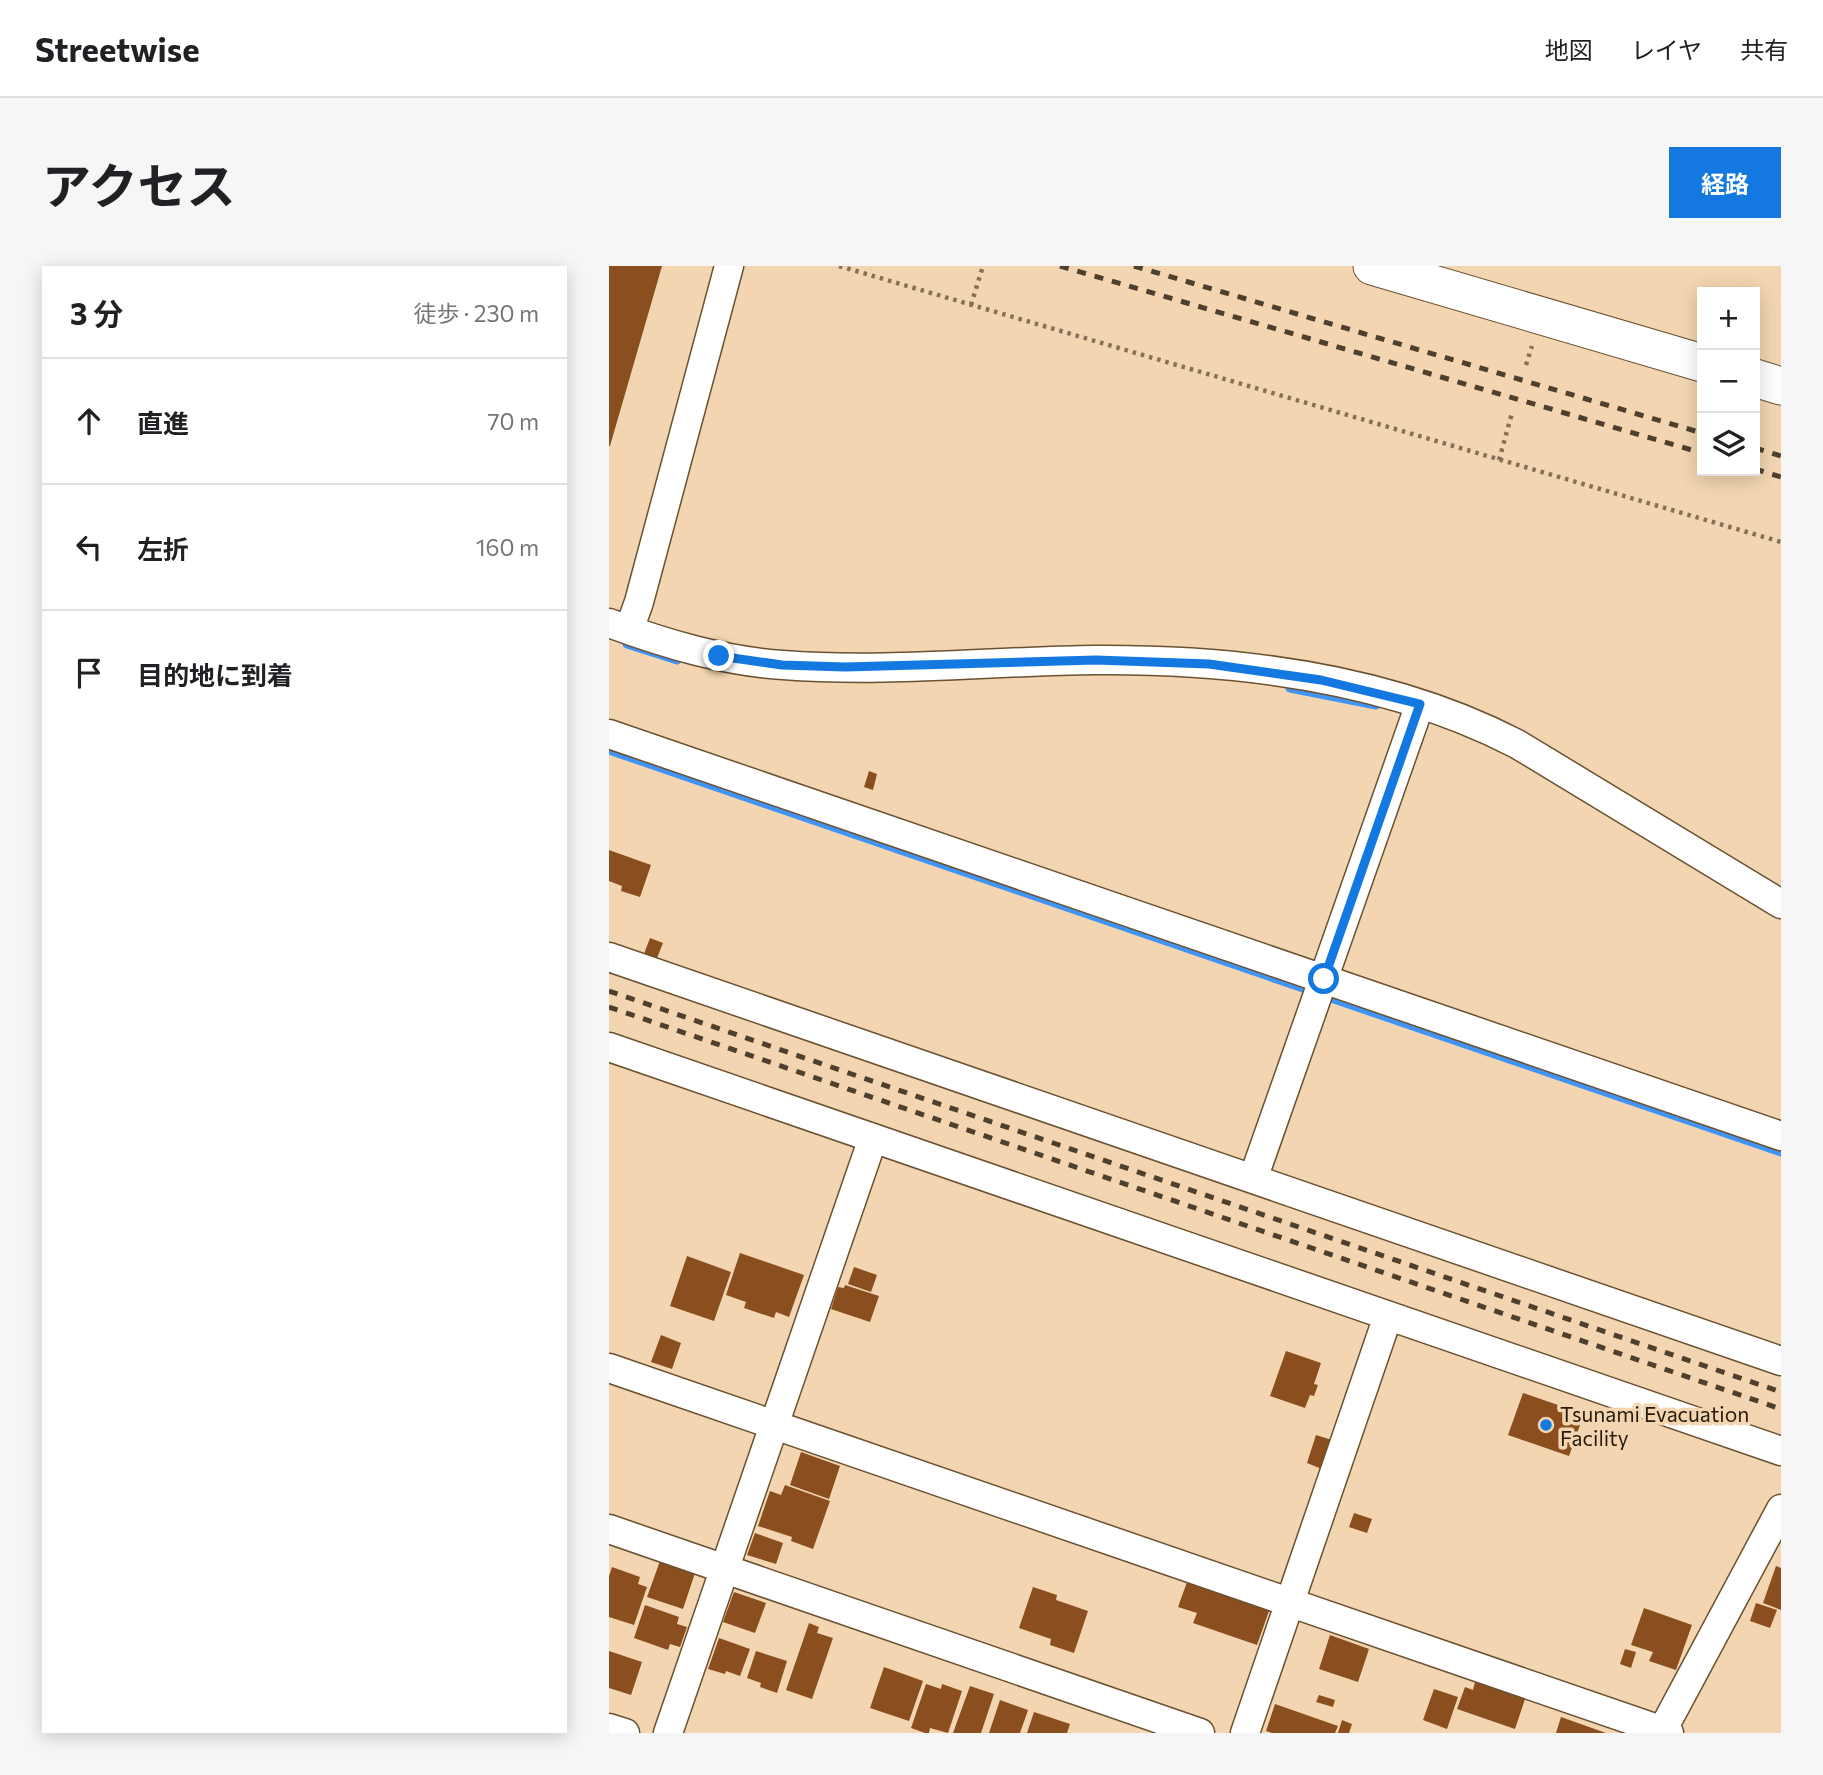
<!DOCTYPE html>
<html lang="ja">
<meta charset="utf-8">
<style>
:root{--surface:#fff;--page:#f6f6f6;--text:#202124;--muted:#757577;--line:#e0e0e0;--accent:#1379e1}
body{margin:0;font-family:Commissioner,"Noto Sans JP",sans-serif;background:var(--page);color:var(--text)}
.controls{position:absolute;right:21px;top:21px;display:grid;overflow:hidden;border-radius:0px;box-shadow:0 4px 18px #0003}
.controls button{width:63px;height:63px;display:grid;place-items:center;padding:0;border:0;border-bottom:2px solid var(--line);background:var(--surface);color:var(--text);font:35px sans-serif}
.stop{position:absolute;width:21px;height:21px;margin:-16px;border:5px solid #1379e1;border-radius:50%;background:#fff}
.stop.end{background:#1379e1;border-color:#fff;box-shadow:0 2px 7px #0008}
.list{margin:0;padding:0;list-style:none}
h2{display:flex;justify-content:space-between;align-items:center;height:91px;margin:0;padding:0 28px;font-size:30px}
h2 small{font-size:23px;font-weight:400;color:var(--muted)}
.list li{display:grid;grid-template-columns:46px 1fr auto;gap:21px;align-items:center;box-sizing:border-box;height:126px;padding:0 28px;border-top:2px solid var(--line)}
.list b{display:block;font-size:26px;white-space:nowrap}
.list em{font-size:23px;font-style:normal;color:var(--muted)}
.icon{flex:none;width:38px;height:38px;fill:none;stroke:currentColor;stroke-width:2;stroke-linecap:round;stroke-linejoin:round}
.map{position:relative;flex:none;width:1172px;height:1467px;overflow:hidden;border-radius:0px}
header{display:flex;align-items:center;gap:42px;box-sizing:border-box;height:98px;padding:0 35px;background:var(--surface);border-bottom:2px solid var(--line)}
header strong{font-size:33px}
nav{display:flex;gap:38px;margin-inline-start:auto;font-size:24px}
.intro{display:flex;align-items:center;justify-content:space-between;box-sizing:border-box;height:168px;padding:0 42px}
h1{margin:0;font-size:49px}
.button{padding:18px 32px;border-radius:0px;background:var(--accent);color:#fff;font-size:24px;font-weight:700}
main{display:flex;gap:42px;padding:0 42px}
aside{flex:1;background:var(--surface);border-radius:0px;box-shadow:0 4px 18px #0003}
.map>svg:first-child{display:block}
</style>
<header>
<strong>Streetwise</strong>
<nav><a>地図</a><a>レイヤ</a><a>共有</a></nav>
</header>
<div class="intro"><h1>アクセス</h1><a class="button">経路</a></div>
<main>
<aside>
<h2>3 分<small>徒歩 · 230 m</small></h2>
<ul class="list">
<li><svg class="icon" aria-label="ahead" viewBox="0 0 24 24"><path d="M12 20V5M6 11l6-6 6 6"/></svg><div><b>直進</b></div><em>70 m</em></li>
<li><svg class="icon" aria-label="left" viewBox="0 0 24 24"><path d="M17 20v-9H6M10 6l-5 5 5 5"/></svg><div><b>左折</b></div><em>160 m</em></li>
<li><svg class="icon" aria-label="arrive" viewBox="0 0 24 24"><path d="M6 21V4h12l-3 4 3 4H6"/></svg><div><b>目的地に到着</b></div></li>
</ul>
</aside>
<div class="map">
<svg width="1172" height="1467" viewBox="0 0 1172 1467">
<rect width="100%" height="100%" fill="#f3d6b1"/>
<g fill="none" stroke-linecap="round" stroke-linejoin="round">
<!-- stream -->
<path stroke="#4194f7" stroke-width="9" d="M 18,378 L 68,394
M 681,422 L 767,439
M 0,484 L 697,723
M 722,732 L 1172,886"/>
</g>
<!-- building -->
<path fill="#8a4e1f" d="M 0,0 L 53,0 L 1,180 L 0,180 Z
M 260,505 L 268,508 L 264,524 L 255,521 Z
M 0,584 L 42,599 L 31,631 L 12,625 L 13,620 L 0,615 Z
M 41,672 L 54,677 L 48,692 L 35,688 Z
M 131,987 L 195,1009 L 180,1051 L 167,1046 L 165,1052 L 135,1042 L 137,1036 L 117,1029 Z
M 78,990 L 122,1006 L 105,1055 L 61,1040 Z
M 245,1001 L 268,1009 L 262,1026 L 239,1018 Z
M 236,1019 L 270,1030 L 261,1056 L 222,1043 L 229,1021 L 235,1022 Z
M 52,1069 L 72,1077 L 63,1103 L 42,1096 Z
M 677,1085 L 712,1097 L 705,1118 L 709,1119 L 705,1130 L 701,1129 L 696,1142 L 661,1130 Z
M 914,1127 L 975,1148 L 960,1190 L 899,1169 Z
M 707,1169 L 723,1174 L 713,1203 L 698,1197 Z
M 192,1186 L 231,1200 L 220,1233 L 181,1219 Z
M 176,1219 L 221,1235 L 204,1283 L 182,1275 L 183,1271 L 149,1260 L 161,1225 L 172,1229 Z
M 745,1247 L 763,1253 L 758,1267 L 740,1261 Z
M 146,1267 L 174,1277 L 167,1298 L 138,1289 Z
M 51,1295 L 86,1307 L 74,1343 L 38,1331 Z
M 1167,1300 L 1172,1302 L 1172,1344 L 1154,1337 Z
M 3,1301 L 31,1311 L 29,1318 L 38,1321 L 25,1359 L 0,1351 L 0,1310 Z
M 578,1316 L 660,1345 L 648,1379 L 584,1357 L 588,1347 L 569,1341 Z
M 424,1321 L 448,1329 L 447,1334 L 479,1345 L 465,1387 L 441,1379 L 442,1373 L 410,1362 Z
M 125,1326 L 157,1337 L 146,1367 L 114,1356 Z
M 1147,1337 L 1168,1344 L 1161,1362 L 1141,1355 Z
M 36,1339 L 70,1351 L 68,1358 L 78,1361 L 71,1381 L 61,1378 L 59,1384 L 25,1372 Z
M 1035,1342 L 1083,1359 L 1067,1404 L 1040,1395 L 1044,1386 L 1022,1379 Z
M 200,1357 L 210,1361 L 208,1367 L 224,1372 L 203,1433 L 177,1424 Z
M 721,1369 L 760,1383 L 749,1416 L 710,1403 Z
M 110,1372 L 141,1383 L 131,1410 L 117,1405 L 116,1408 L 99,1403 Z
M 1016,1383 L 1027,1386 L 1022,1402 L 1011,1398 Z
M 0,1385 L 33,1396 L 22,1429 L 0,1422 Z
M 147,1385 L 178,1395 L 168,1427 L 151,1421 L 152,1417 L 138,1412 Z
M 275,1401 L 314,1415 L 300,1455 L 261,1442 Z
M 866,1416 L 916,1433 L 906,1463 L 848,1443 L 856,1421 L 864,1424 Z
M 317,1418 L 332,1423 L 333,1418 L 353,1425 L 339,1467 L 321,1462 L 320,1467 L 316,1467 L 302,1462 Z
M 361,1420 L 385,1428 L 372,1467 L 344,1467 Z
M 825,1423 L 849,1431 L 838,1463 L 814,1454 Z
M 710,1429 L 726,1434 L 724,1441 L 707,1436 Z
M 391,1434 L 419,1444 L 411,1467 L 380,1467 Z
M 666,1438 L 729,1460 L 726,1467 L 663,1467 L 657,1465 Z
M 425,1446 L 461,1458 L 458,1467 L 418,1467 Z
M 952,1451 L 997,1467 L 947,1467 Z
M 733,1454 L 743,1458 L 740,1467 L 729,1467 Z"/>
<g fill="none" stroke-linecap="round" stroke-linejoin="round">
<defs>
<path id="minor" d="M 0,357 C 57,378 114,395 174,399 C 277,407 383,395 487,394 C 628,393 781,412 908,478 L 1172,638
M 20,364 L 30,336 L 120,0
M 0,468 L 1172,870
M 0,691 L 1172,1095
M 0,781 L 1172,1185
M 644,913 L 811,438
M 0,1102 L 1060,1467
M 0,1263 L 591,1467
M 0,1462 L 16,1467
M 59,1467 L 264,872
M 636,1467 L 779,1050
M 1052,1467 L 1172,1243"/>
<path id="tertiary" d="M 763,0 L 1093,97
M 1146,112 L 1172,120"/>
</defs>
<!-- minor casing -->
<use href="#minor" stroke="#6a5130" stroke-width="31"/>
<!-- tertiary casing -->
<use href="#tertiary" stroke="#6a5130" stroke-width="39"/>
<!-- path -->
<path stroke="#847158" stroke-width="4.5" stroke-dasharray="3.5 5" stroke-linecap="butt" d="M 230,0 L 1172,276
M 362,39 L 374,0
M 917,99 L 923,80
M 890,194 L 903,147"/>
<!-- minor -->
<use href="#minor" stroke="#fff" stroke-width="28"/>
<!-- tertiary -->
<use href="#tertiary" stroke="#fff" stroke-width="37"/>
<!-- rail -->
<path stroke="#4f402d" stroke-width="5" stroke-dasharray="9 9" stroke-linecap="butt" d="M 451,0 L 1093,187
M 525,0 L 1093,167
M 1146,182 L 1172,190
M 1146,203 L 1172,211
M 0,725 L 1172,1126
M 0,741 L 1172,1143"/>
</g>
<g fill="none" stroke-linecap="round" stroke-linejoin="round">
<!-- route -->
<path stroke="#1379e1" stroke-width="9" d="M 110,390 L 173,399 L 236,401 L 487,394 L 600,398 L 712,414 L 811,438 L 715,713"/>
</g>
<!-- markers -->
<circle fill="#1379e1" stroke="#f3d6b1" stroke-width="2.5" cx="937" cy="1159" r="7"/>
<g text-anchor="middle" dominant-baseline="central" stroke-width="7" stroke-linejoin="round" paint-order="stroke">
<!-- poi labels -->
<g font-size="21" fill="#251a0c" stroke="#f3d6b1" text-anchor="start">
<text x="951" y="1147">Tsunami Evacuation<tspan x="951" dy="24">Facility</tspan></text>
</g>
</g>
</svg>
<div class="controls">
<button>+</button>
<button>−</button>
<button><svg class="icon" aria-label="layers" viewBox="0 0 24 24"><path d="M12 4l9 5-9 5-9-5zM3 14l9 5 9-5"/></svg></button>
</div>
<div class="stop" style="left:715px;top:713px"></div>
<div class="stop end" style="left:110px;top:390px"></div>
</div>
</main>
